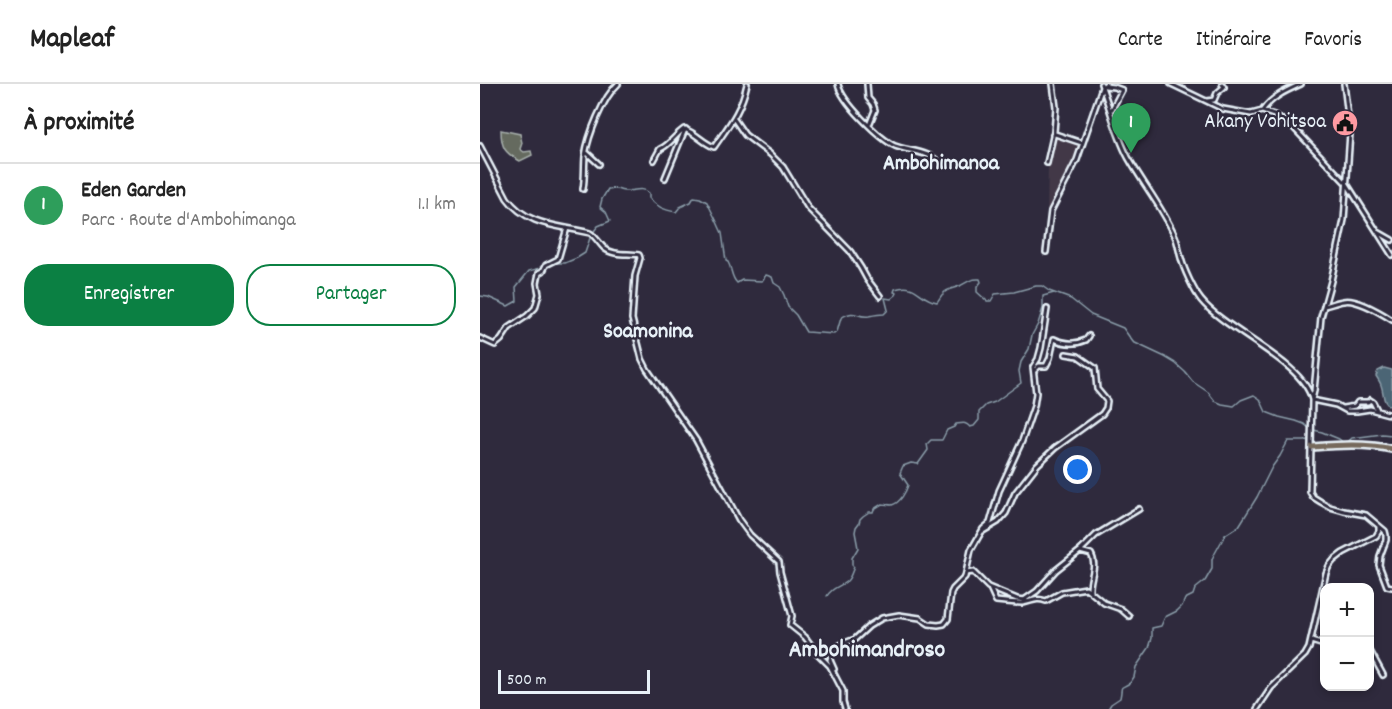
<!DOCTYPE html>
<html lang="fr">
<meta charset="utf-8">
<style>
:root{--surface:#fff;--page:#f2f2f2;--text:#222;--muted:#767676;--line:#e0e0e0;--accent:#0b8043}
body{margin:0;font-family:Dekko,sans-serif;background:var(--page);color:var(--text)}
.controls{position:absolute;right:18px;bottom:18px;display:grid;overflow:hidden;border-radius:12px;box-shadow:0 3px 9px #0003}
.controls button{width:54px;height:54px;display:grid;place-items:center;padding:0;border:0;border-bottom:2px solid var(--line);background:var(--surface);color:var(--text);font:30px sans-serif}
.scale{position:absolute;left:18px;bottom:15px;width:152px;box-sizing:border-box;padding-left:6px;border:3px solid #e8f1f8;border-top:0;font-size:16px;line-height:21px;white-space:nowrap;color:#e8f1f8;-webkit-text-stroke:4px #2f2a3d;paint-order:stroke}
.you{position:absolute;left:598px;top:386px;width:21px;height:21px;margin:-15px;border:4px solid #fff;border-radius:50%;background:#1a73e8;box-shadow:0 0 0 9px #1a73e833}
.badge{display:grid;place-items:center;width:39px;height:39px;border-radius:50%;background:var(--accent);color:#fff;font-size:20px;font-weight:700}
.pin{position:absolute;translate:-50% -50px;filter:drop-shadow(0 2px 3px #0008)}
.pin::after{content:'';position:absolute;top:32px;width:21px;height:18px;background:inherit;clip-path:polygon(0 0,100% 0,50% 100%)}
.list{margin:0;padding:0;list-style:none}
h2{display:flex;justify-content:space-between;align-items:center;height:78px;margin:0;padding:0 24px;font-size:26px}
h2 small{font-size:20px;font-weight:400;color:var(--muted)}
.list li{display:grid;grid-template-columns:39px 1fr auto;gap:18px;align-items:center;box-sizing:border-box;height:84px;padding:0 24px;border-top:2px solid var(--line)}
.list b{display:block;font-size:22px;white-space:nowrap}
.list p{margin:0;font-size:20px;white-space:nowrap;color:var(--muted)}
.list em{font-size:20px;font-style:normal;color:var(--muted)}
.actions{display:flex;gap:12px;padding:18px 24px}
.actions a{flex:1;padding:14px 0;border:2px solid var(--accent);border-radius:24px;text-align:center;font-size:21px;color:var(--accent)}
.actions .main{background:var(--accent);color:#fff}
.map{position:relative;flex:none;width:912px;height:625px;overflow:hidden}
header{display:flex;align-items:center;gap:36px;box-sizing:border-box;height:84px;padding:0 30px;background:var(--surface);border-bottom:2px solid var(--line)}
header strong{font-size:28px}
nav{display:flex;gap:33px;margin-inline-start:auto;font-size:21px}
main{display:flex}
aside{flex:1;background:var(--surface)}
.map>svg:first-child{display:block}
</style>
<header>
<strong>Mapleaf</strong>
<nav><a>Carte</a><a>Itinéraire</a><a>Favoris</a></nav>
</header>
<main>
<aside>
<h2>À proximité<small></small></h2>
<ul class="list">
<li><span class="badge" style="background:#2e9e5b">1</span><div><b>Eden Garden</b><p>Parc · Route d'Ambohimanga</p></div><em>1.1 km</em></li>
</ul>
<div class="actions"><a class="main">Enregistrer</a><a>Partager</a></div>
</aside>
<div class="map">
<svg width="912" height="625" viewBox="0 0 912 625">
<rect width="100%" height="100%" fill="#2f2a3d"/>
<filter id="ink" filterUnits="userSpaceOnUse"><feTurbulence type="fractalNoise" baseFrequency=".0167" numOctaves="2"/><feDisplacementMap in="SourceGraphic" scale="12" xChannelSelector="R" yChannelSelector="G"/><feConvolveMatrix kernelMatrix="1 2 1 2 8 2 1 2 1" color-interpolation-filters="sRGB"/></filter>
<g filter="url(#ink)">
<!-- built -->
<path fill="#423847" d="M 575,51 L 601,60 L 596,75 L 571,126 L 567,125 L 568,80 Z"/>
<!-- green -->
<path fill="#656b5e" stroke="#a6aeab" stroke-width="1.5" d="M 21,46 L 40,50 L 42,59 L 40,65 L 44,68 L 51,67 L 52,71 L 40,77 C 25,69 21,64 21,46 Z"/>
<!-- water -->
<path fill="#4c6574" stroke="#8a9da9" stroke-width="1.5" d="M 904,284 L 912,286 L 912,324 C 901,317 905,312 901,301 C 900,298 898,295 896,292 L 898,287 Z"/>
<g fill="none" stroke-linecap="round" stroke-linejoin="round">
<!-- stream -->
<path stroke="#8a9da9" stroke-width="1.5" d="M 0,212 L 8,213 L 28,222 L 37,217 L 36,203 L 49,187 L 65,183 L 76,179 L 85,179 L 97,174 L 105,169 L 111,151 L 118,142 L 130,137 L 126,128 L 120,123 L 122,115 L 128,105 C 136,103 137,106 144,107 C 153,108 161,102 169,109 L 169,114 C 177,123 184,126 196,128 L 200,123 L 211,118 L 214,113 L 220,114 L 227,118 L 237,138 L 242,149 L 246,177 L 248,178 C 252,185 251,193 257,199 L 262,196 L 282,197 L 286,191 L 292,193 L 294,199 L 300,203 L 304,211 L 308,223 L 316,231 L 326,248 L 354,250 L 357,248 L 361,234 C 376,224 376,234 389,232 C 394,231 399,230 404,230 L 408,226 L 405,214 L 411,215 L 416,211 L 417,209 L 414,208 L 415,205 C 438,198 438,215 457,218 C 458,217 462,210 463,210 C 467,205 472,205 477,203 C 486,200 489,194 500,195 L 501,198 L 497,203 L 497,208 L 507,217 L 511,217 L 515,210 L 534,208 L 556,202 L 562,202 L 569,207 L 591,215 L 611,231 L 643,244 L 653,258 L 685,273 L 695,279 L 705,288 L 713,298 L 728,308 L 735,317 L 742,320 L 754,322 L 761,316 L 774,311 L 780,315 L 786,328 L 799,333 L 816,337 L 824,340 L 830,345 L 842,348 L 859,355 L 863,358 L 866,359 L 872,354 L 902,350 L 912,351
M 347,512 C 352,503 360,503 367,497 C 371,493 372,487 374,483 L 372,481 L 372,474 L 378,464 L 375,448 L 376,443 L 379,439 L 380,435 L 383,432 L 389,428 L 393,428 L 394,425 L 402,420 C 405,420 409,421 412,421 C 420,419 426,408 428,401 L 420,389 L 423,382 L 431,379 L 438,380 L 448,366 L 447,360 L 451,356 L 462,356 L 467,346 L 474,343 L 476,340 C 483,340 484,337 490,343 L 494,342 L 499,336 L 499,328 L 506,321 L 515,318 L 541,299 L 539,287 L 541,278 L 549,265 L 552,251 L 558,240 L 563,224 L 563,212 L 574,209
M 628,625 L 631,620 L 640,614 C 643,600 638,606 650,599 L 654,593 L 656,583 L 669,564 L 672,554 L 672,544 L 681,542 L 685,533 L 697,527 L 702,522 L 705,515 L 713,511 L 715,505 L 725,497 L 732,485 L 732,475 L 734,471 L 745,451 L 759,442 L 777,413 L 792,383 L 800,372 L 808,357 L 825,357 L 829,355 L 830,352"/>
<defs>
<path id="minor" d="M 358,0 C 361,17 400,55 415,62 C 428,67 452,68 459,79
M 387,0 L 388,14 L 393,20 L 395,26 L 389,41
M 621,0 C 630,24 636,50 648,73 C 663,100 683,124 695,152 C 698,159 699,167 701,174 C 704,186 714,207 721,216 C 747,248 824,278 832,316 L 830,408 L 833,413 L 841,418 L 850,423 L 864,427 L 886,431 L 905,447 L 906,451 L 906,456 L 900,472 L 899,481 L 907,502 L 912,503
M 691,0 L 743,25 L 771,30 L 782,27 L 794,31 L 812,42 L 867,100 L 912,171
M 864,0 L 870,49 L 864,136 L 851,197 L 841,233 L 834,307 L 832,316 L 856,321 L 867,327 L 877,327 L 890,325 L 912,331
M 625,2 L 634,3 L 642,6 L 632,25
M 727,17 L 734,16 L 737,9 L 744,3 L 742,0
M 782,27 C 792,13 805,7 821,0
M 254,35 L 265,51 L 290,70 L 303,83 L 328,124 L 370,167 L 381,184 L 387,195 L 400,212
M 573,51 L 575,50 L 602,59
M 0,62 L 27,114 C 48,143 79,141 110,149 C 116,153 119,159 124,164 C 133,172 148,169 159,171 L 160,174 L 155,192 L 152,235 L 162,275 L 167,285 L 216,356 L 259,436 L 270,451 L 299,478 L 300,488 L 312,532 L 310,541 L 325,553 L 337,569 L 350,582 L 363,607 L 363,618 L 365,625
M 107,69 L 119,80
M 174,76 L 180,65 C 189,62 195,51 204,45 C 216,49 222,58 234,63 C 249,41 261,27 267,0
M 567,79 L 574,48 L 576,23 L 573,0
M 185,94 L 204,48 L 206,45
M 103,105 C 105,93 104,84 105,72 C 108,52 123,13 138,0
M 898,148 L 912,156
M 566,168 L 571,127 L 597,76 L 622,3 L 626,0
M 844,222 C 850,221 856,218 863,217 C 876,214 901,229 912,236
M 0,254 L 15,261 L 21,256 L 29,244 L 47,232 L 55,224 L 59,210 L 57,199 L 59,189 L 63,187 L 66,181 L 78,175 L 87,144
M 554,287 L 559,282 L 566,282 L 570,274 L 574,255 C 585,260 595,261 606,256 L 609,252
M 863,324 L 875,322 L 878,318 L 888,318 L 890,316 L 893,318 L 897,326
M 503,447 L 518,438 L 526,429 L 535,409 L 557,381 L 575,364 L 622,330 L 626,324 L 627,317 L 617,305 L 615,284 L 598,272 L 586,270
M 600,467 L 611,470 C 618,482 609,494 610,507
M 486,489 L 493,488 L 508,503 L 537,515 L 546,516
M 510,504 L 516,517 C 525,518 533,519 542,519 C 552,518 555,513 566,517 L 582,508 L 606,504 L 624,519 L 641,525 L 649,532
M 544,516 L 557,507 L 576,486 L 600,467 L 616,451 L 659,425
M 831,557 L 844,561
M 890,567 L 903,591
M 354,585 L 350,576 L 352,568 L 360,561 L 375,555 L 389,542 L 402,534 L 419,531 L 440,534 L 449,540 L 458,541 L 464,540 L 468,535 L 471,509 L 473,505 L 485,493 L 491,466 L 503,445 L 510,439 L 519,407 L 542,357 L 554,322 L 556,309 L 553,283 L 558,275 L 561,264 L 567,225
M 777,625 L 791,604 L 825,571 L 829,564 L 846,489 L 849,482 L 854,476 L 863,469 L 896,452 L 899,447 L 899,443"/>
<path id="major" d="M 832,363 C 859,361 885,359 912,365"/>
</defs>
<!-- minor casing -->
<use href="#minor" stroke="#e8f1f8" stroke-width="8"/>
<!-- major casing -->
<use href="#major" stroke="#e8f1f8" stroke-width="10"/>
<!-- minor -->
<use href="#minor" stroke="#2f2a3d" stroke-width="3"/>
<!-- major -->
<use href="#major" stroke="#76695c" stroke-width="5"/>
</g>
</g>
<!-- icons -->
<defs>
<symbol id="civic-disc" viewBox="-11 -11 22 22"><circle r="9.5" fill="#ff9aa2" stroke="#2f2a3d"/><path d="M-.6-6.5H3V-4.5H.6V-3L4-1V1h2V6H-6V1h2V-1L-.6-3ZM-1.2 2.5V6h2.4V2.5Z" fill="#111"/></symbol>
</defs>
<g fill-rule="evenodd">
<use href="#civic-disc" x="850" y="24" width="30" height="30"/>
</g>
<g text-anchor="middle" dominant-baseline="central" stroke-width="4.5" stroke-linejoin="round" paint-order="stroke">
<!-- poi labels -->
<g font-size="21" fill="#e8f1f8" stroke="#2f2a3d" text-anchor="end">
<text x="846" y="39">Akany Vohitsoa</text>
</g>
<!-- neighbourhood labels -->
<g font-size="22" font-weight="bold" fill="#e8f1f8" stroke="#2f2a3d">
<text x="461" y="80">Ambohimanoa</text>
<text x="168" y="248">Soamonina</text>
</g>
<!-- quarter labels -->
<g font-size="24" font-weight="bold" fill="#e8f1f8" stroke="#2f2a3d">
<text x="387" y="567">Ambohimandroso</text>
</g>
</g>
</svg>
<div class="controls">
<button>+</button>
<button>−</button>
</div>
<div class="scale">500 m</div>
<div class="you"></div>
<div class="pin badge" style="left:651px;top:69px;background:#2e9e5b">1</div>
</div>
</main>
